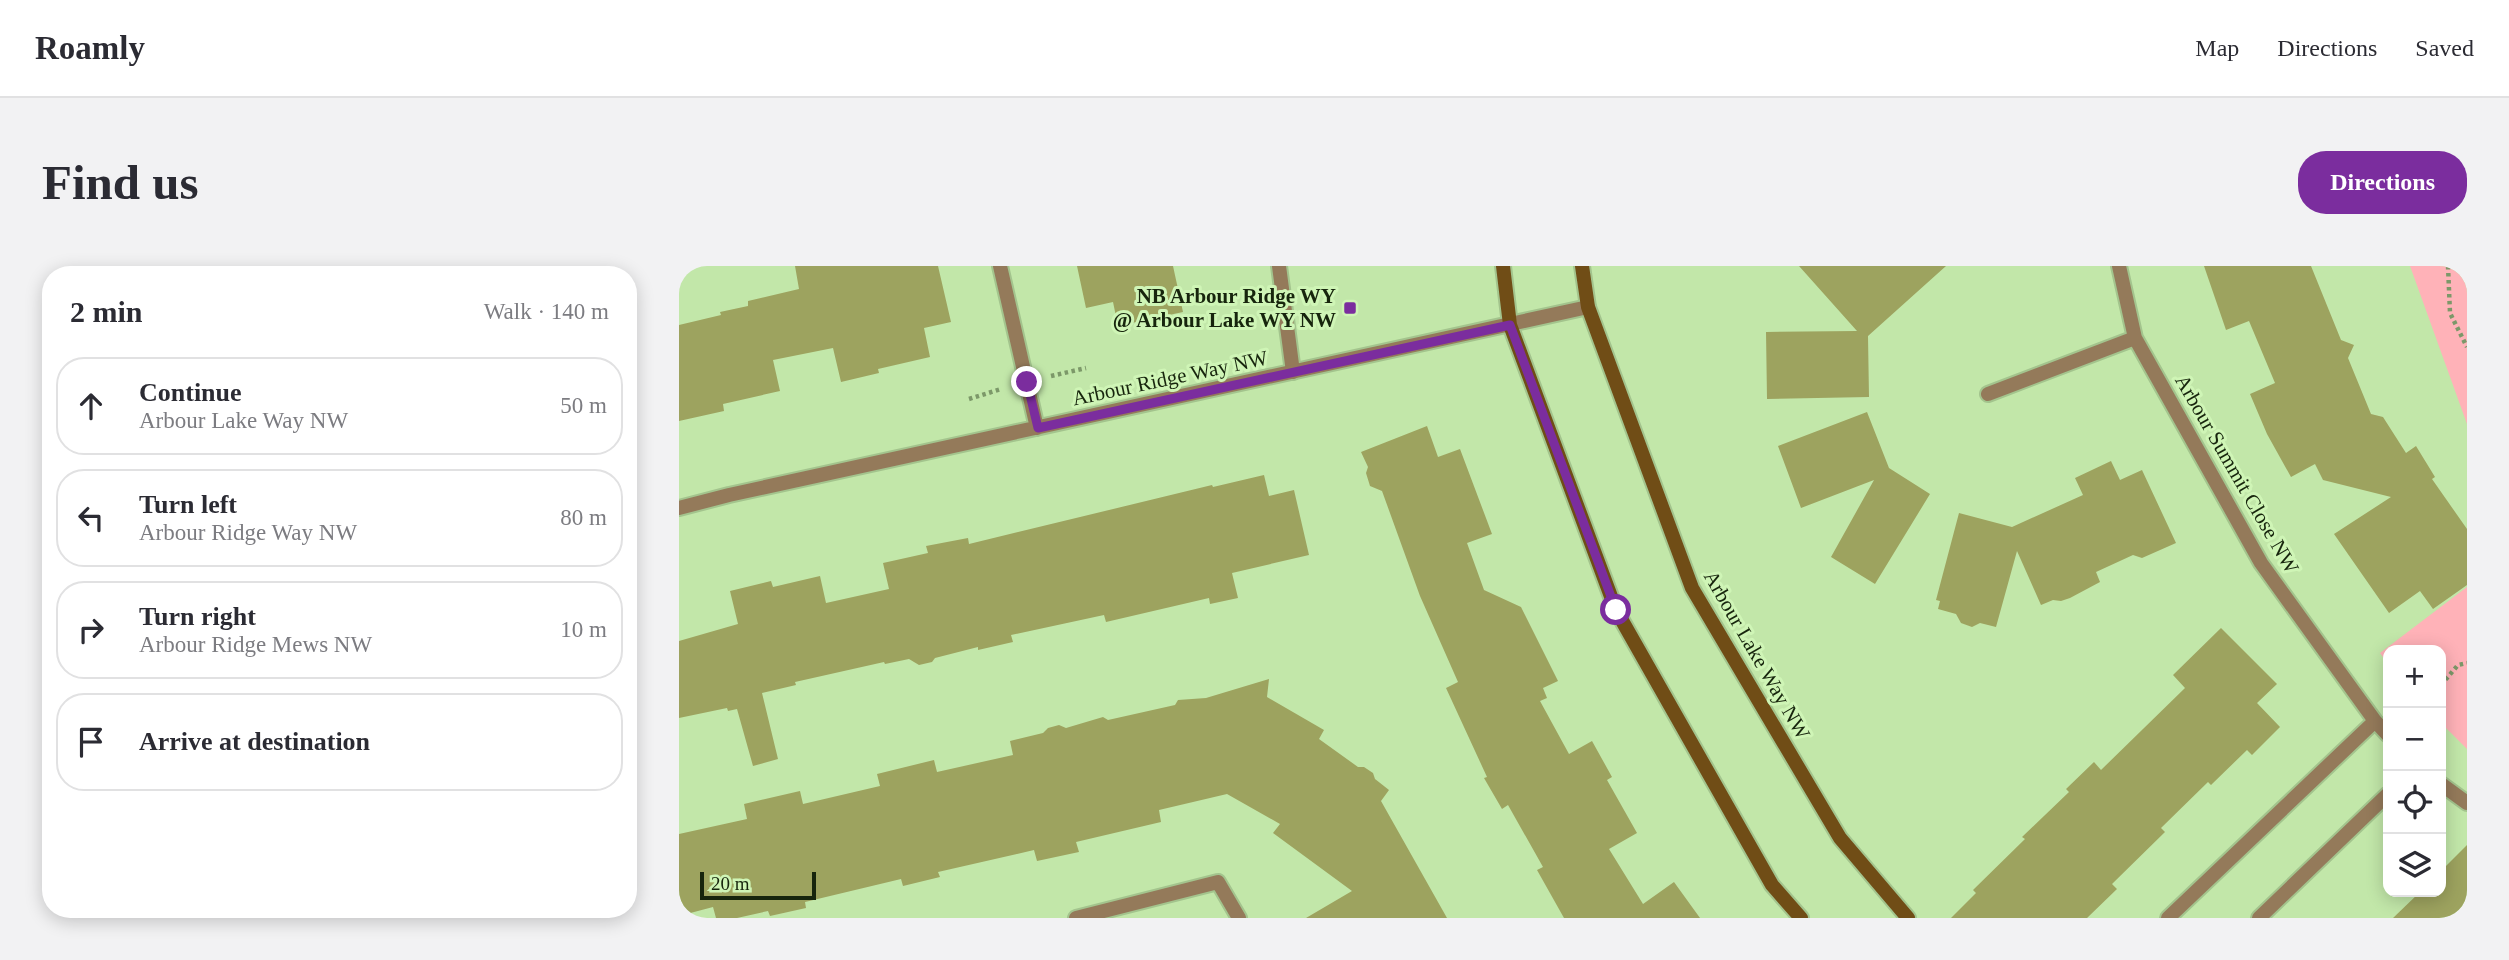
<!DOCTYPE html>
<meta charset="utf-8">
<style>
:root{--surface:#fff;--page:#f2f2f3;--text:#2b2b33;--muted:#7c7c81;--line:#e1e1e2;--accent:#7b2d9e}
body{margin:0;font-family:Georgia,serif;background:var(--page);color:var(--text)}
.controls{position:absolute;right:21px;bottom:21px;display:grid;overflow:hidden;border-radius:14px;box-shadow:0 4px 18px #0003}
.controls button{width:63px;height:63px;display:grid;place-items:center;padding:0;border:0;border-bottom:2px solid var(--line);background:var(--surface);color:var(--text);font:35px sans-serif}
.scale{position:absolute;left:21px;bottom:18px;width:116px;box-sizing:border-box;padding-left:7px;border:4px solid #17250d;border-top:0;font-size:19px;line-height:24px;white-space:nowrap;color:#17250d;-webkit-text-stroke:5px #cff5b6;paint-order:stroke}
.stop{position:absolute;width:21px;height:21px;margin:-16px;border:5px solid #7b2d9e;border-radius:50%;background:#fff}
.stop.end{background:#7b2d9e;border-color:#fff;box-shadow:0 2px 7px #0008}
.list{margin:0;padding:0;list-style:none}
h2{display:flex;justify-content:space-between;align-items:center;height:91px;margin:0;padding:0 28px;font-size:30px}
h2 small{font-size:23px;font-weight:400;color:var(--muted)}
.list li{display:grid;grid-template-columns:46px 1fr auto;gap:21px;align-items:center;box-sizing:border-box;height:98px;margin:0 14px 14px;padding:0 14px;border:2px solid var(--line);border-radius:28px}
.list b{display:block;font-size:26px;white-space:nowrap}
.list p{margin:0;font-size:23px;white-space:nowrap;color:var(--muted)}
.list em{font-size:23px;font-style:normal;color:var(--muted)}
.icon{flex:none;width:38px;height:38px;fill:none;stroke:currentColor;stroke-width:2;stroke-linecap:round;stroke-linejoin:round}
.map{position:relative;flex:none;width:1788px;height:652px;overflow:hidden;border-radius:28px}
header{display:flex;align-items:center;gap:42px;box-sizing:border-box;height:98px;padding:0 35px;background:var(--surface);border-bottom:2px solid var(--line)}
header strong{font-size:33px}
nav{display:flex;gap:38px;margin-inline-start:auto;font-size:24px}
.intro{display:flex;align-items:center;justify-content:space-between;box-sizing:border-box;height:168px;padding:0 42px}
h1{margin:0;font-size:49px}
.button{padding:18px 32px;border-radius:28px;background:var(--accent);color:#fff;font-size:24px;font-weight:700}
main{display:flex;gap:42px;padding:0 42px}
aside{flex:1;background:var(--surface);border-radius:28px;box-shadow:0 4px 18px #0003}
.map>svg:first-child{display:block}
</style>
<header>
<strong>Roamly</strong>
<nav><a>Map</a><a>Directions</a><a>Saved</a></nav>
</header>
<div class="intro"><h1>Find us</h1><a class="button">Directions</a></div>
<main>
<aside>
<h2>2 min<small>Walk · 140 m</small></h2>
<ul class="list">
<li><svg class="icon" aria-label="ahead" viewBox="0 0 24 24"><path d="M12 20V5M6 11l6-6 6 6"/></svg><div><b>Continue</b><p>Arbour Lake Way NW</p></div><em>50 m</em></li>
<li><svg class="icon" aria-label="left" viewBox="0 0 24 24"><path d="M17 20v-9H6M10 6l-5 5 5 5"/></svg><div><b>Turn left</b><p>Arbour Ridge Way NW</p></div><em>80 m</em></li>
<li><svg class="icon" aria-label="right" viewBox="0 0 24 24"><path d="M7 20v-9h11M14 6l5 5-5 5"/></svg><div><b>Turn right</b><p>Arbour Ridge Mews NW</p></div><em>10 m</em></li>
<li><svg class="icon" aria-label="arrive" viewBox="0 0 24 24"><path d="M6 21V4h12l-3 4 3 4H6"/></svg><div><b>Arrive at destination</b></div></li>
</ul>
</aside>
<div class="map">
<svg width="1788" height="652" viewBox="0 0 1788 652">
<rect width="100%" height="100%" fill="#c2e7a9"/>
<!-- green -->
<path fill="#ffb2b8" d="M 1731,0 L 1788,0 L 1788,158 Z
M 1788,321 L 1788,483 L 1762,457 L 1762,384 L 1709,384 L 1709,398 L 1701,387 Z"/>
<!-- building -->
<path fill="#9da35f" d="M 116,0 L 259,0 L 272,56 L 245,62 L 251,91 L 199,103 L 200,107 L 162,116 L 154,82 L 94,94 L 101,125 L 44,138 L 45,145 L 0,155 L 0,59 L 42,49 L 41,46 L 69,40 L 69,35 L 120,23 Z
M 398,0 L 494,0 L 504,46 L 439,60 L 434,36 L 407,42 Z
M 1120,0 L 1267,0 L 1189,70 L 1190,131 L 1088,133 L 1087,66 L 1178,65 Z
M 1525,0 L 1632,0 L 1662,74 L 1675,79 L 1669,92 L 1692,148 L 1704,151 L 1727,187 L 1737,180 L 1756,211 L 1753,213 L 1788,263 L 1788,319 L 1754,343 L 1741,325 L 1710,347 L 1655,268 L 1712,231 L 1644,214 L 1636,198 L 1612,211 L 1588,168 L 1571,128 L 1596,117 L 1570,55 L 1547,64 Z
M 1188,146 L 1210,202 L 1251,228 L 1196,318 L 1152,291 L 1195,214 L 1122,242 L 1099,180 Z
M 748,160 L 759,191 L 781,183 L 813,268 L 788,277 L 805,324 L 842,341 L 879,415 L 864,422 L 868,432 L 861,435 L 890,488 L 913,475 L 933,511 L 928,514 L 958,567 L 930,583 L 964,638 L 995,616 L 1021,652 L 885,652 L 858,604 L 864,601 L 829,539 L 823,543 L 805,512 L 808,511 L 767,422 L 779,416 L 741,330 L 703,225 L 691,220 L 687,207 L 689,201 L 682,186 Z
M 1432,195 L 1441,214 L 1463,204 L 1497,277 L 1463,292 L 1454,289 L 1417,306 L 1421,316 L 1391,332 L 1382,335 L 1374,334 L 1362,339 L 1338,285 L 1317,361 L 1301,357 L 1293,361 L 1282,357 L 1277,348 L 1259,343 L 1261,335 L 1257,334 L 1280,247 L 1333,261 L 1404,229 L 1396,212 Z
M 585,209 L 590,230 L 615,224 L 630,289 L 553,307 L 559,332 L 531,338 L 530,332 L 427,356 L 425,349 L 332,369 L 334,376 L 299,384 L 299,381 L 256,392 L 253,396 L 240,399 L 230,393 L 206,398 L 205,396 L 116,416 L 117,419 L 83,427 L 99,493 L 74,500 L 58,443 L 49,445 L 48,442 L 0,452 L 0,375 L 59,358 L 51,325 L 92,315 L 94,321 L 141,310 L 147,337 L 210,323 L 204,297 L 249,287 L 247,280 L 289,272 L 290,278 L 533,219 L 534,221 Z
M 1542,362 L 1598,418 L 1578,437 L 1601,461 L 1573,489 L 1568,484 L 1532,519 L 1529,516 L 1482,562 L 1486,566 L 1433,618 L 1438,623 L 1408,652 L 1272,652 L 1297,627 L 1294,624 L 1346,573 L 1343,571 L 1390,526 L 1387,523 L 1415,496 L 1422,504 L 1506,422 L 1494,409 Z
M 590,413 L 588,431 L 645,464 L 640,473 L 679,501 L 685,501 L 694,507 L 696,513 L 710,524 L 702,535 L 768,652 L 627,652 L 673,625 L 594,567 L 601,558 L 548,528 L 480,544 L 482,556 L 397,576 L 400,586 L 358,595 L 355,584 L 259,606 L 261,611 L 224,620 L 222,613 L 126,636 L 127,642 L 91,650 L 89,645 L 58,652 L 37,652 L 34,641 L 0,650 L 0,568 L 68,553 L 65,538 L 121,525 L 124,538 L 201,520 L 198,508 L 255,494 L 258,506 L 334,489 L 331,475 L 364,467 L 369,462 L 380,459 L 387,462 L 424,451 L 429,454 L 496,439 L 499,434 L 527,432 Z
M 1788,579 L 1788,652 L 1714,652 L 1741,626 L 1762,626 L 1762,605 Z"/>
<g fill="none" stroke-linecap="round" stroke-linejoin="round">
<defs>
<path id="lane" d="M 600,0 L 614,106"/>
<path id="street" d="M 321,0 L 358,162
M 1440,0 L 1456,72 L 1582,297 L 1696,455 L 1709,469
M 1309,128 L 1456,72
M 0,242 L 50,229 L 909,41
M 1762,518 L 1788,537
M 397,652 L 539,616 L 560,652
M 1489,652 L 1696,455
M 1580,652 L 1709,528"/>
<path id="secondary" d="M 824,0 L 831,59 L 937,344 L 1093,619 L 1122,652
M 903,0 L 909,41 L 1013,322 L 1161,572 L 1229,652"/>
</defs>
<!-- lane casing -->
<use href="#lane" stroke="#a3c48d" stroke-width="18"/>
<!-- street casing -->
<use href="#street" stroke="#a3c48d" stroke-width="18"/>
<!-- secondary casing -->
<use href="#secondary" stroke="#a3c48d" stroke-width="18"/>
<!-- path -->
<path stroke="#7c9869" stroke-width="4.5" stroke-dasharray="3.5 3.5" stroke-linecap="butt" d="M 1769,0 L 1771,47 L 1788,81
M 372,110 L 407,102
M 290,133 L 322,123
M 1762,419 L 1779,399 L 1788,397"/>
<!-- lane -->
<use href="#lane" stroke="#947a5a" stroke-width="14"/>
<!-- street -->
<use href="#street" stroke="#947a5a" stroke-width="14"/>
<!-- secondary -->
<use href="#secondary" stroke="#704d16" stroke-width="14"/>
</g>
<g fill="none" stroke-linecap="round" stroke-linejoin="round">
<!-- route -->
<path stroke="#7b2d9e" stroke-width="9" d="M 348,116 L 359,162 L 831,59 L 937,344"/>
</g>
<!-- markers -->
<rect fill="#7b2d9e" stroke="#cff5b6" stroke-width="2.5" x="664" y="35" width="14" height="14" rx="3.5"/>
<g text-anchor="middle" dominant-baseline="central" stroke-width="6" stroke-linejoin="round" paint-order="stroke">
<!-- poi labels -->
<g font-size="21" font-weight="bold" fill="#17250d" stroke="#cff5b6" text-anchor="end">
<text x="657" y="30">NB Arbour Ridge WY<tspan x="657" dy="24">@ Arbour Lake WY NW</tspan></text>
</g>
<!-- street labels -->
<g font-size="21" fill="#17250d" stroke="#cff5b6">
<text transform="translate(491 112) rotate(-12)">Arbour Ridge Way NW</text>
<text transform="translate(1558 208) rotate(60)">Arbour Summit Close NW</text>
<text transform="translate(1078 389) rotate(60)">Arbour Lake Way NW</text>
</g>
</g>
</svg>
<div class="controls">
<button>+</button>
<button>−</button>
<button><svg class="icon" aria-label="locate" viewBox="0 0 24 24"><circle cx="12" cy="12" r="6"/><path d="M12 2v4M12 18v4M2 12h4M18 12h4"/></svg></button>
<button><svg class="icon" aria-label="layers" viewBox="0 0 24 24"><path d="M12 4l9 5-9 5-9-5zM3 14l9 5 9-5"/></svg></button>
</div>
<div class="scale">20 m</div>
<div class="stop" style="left:937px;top:344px"></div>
<div class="stop end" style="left:348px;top:116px"></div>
</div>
</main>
